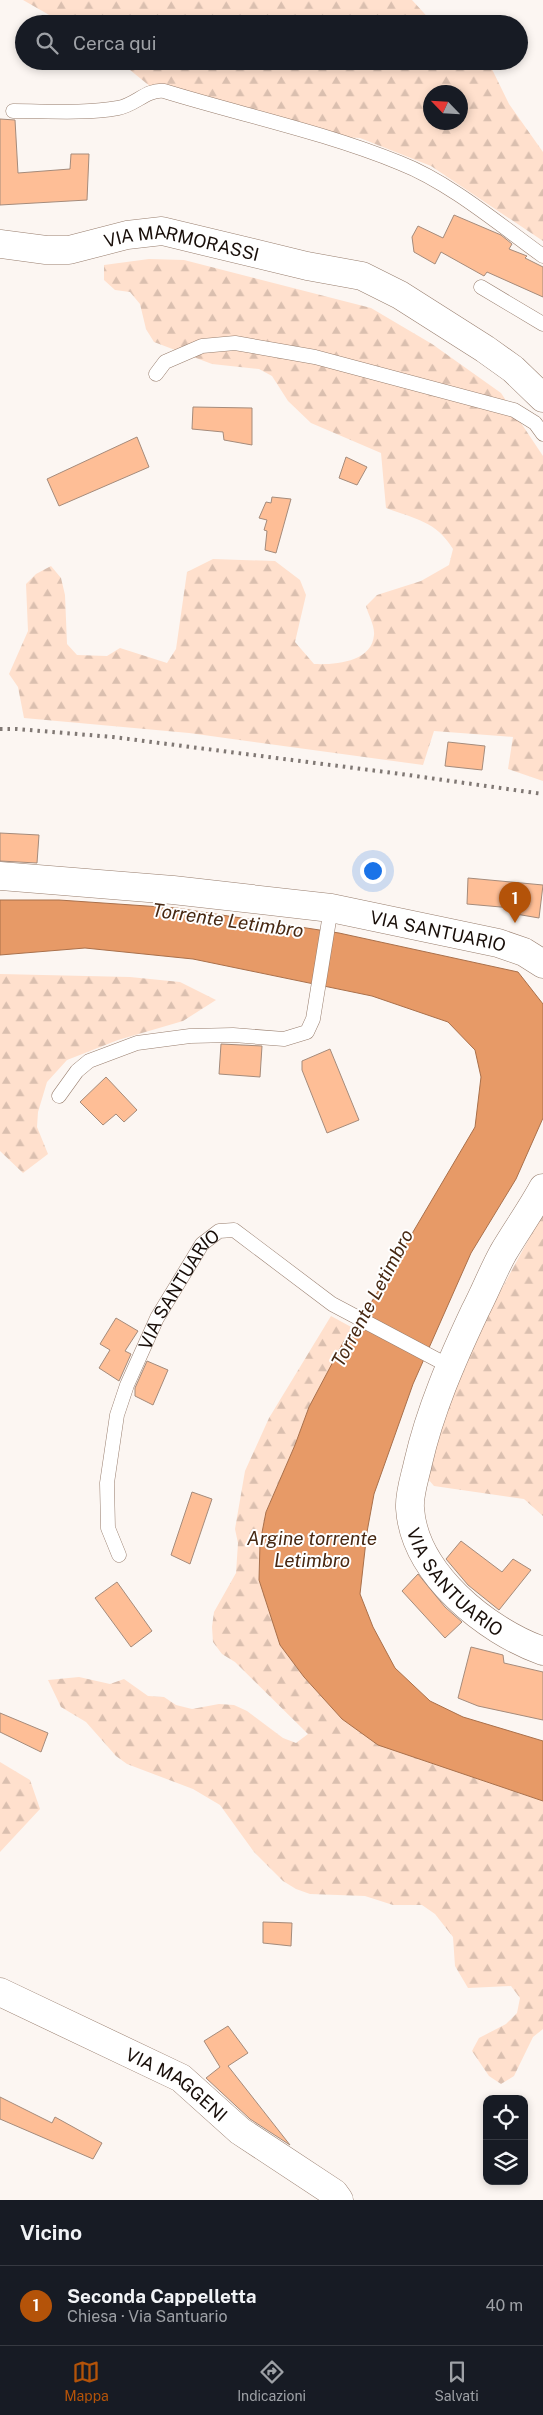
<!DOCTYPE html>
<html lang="it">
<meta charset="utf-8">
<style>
:root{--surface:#171b24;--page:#20242c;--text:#f1f3f6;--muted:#9ea1a6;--line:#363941;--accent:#b45309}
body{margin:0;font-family:"Public Sans",sans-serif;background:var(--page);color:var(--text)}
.controls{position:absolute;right:15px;bottom:15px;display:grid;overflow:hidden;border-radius:10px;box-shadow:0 2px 8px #0003}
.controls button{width:45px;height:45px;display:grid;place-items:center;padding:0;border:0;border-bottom:1px solid var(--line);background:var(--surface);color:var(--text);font:25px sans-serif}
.compass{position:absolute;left:423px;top:85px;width:45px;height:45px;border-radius:50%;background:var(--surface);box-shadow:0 2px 8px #0003;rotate:295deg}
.you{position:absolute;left:372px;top:870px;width:18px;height:18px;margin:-12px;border:4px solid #fff;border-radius:50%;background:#1a73e8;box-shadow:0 0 0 8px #1a73e833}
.badge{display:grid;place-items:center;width:32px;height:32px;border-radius:50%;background:var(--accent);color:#fff;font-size:16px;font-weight:700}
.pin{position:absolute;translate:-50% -41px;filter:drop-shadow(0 1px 2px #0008)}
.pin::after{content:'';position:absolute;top:26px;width:18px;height:15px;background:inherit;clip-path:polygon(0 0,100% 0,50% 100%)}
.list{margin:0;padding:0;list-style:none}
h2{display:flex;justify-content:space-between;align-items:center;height:65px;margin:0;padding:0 20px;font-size:21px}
h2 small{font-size:16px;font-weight:400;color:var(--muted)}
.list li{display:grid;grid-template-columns:32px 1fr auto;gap:15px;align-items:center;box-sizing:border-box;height:80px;padding:0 20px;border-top:1px solid var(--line)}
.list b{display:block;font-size:19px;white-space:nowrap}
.list p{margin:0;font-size:16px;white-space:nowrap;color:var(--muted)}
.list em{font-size:16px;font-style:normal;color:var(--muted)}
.icon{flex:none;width:28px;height:28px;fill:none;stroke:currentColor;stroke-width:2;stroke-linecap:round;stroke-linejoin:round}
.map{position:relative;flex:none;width:543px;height:2200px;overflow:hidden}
.search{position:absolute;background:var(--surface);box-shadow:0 2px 8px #0003;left:15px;right:15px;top:15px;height:55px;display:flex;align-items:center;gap:12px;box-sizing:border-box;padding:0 18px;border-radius:28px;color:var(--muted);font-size:19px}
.sheet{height:145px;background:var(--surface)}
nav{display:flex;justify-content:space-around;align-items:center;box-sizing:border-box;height:70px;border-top:1px solid var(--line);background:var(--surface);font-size:14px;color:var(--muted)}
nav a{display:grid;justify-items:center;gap:2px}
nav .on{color:var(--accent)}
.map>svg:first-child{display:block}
</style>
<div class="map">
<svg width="543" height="2200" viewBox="0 0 543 2200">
<defs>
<pattern id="forest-firs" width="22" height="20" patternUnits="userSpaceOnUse" patternTransform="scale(1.25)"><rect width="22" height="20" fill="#ffe0cd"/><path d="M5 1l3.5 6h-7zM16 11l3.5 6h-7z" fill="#dabfaf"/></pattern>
</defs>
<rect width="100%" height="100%" fill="#fcf6f2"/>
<!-- forest -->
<path fill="url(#forest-firs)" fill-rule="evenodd" d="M 23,0 L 412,0 L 434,24 L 65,24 Z
M 119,61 L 488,61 L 509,104 L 543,152 L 543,241 L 431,166 L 360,138 L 313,135 L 157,92 ZM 430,92 L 460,92 L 460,122 L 430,122 Z
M 149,259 L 184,260 L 371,308 L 432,344 L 501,393 L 543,456 L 543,781 L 508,769 L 513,737 L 434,731 L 423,765 L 189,733 L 24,718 L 18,687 L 9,674 L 28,631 L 26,584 L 36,574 L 51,566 L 61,578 L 65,595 L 67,644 L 77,655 L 107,656 L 120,648 L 167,663 L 176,649 L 187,572 L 213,559 L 275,561 L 300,580 L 306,595 L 295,642 L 314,664 C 335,665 372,662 374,635 C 375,626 368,614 366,606 L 377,595 L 421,581 L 449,565 L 453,549 C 436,521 415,519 386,508 L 381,453 L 311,423 L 288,401 L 272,376 L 259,369 L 212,364 L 154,342 L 146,329 L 140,304 L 130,292 L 115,290 L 104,280 L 104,265 Z
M 0,974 L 130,977 L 180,982 L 216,1000 L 183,1021 L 118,1040 L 67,1060 L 47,1082 L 38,1112 L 37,1127 L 48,1154 L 23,1173 L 0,1151 Z
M 543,1212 L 543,1516 L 524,1499 L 434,1486 L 428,1479 C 442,1382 499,1298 543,1212 Z
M 331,1316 L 353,1328 L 309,1407 L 295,1445 L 266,1511 L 280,1645 L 304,1677 L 342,1719 L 455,1771 L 543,1801 L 543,2029 L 533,2037 L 514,2076 L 501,2084 L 489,2076 L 472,2051 L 479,2038 L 506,2024 L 517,2013 L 520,1998 L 511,1986 L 468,1988 L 455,1966 L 453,1937 L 435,1914 L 422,1905 L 393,1905 L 365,1896 L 310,1894 L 296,1889 L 283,1881 L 254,1852 L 220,1805 L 193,1789 L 127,1764 L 116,1756 L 86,1722 L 61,1707 L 48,1680 L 79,1677 L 110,1684 L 124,1679 L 148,1696 L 164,1697 L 176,1705 L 192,1709 L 219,1704 L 234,1705 L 247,1711 L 283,1738 L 296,1743 L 308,1734 L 235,1662 L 222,1654 L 213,1642 L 212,1627 L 214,1612 L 236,1573 L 238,1543 L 235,1529 L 245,1471 L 269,1418 Z
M 0,1762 L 30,1780 L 40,1809 L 0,1852 Z"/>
<!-- water -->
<path fill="#e79a67" stroke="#a9704b" d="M 0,900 L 59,900 L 176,908 L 339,933 L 518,972 L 543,1004 L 543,1118 L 516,1179 L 471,1253 L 413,1384 L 374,1494 L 367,1532 L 360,1594 L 373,1627 L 395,1668 L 430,1701 L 463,1717 L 543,1741 L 543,1801 L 378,1745 L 342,1719 L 304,1677 L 280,1645 L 259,1580 L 260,1543 L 266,1512 L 295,1445 L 309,1407 L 344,1341 L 374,1298 L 475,1127 L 481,1077 L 475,1050 L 448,1022 L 372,996 L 193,959 L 85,948 L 0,955 Z"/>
<!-- building -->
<path fill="#febe96" stroke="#a58b7b" d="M 0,119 L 15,120 L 18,173 L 70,169 L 71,154 L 89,154 L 87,200 L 0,205 Z
M 454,215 L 501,235 L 512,244 L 509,249 L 527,256 L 525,258 L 543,267 L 543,297 L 487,272 L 484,276 L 441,252 L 435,264 L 414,252 L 412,237 L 418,226 L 443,238 Z
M 193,407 L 252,408 L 252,445 L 224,440 L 223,432 L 192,429 Z
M 137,437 L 149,467 L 59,506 L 47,479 Z
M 346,457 L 367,467 L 357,485 L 339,478 Z
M 272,497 L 291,499 L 276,553 L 265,550 L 267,531 L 264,530 L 267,520 L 259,518 L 266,502 L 271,503 Z
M 448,742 L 485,746 L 482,770 L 445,766 Z
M 0,833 L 39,835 L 37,863 L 0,861 Z
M 468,878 L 543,885 L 539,918 L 510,913 L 512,908 L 467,904 Z
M 221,1044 L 262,1046 L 260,1077 L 219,1074 Z
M 330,1049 L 359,1120 L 327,1133 L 302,1070 L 302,1061 Z
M 106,1077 L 137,1110 L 124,1122 L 116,1114 L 103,1125 L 80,1102 Z
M 116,1318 L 138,1331 L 125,1351 L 131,1354 L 119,1381 L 99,1368 L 110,1350 L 100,1344 Z
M 147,1361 L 168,1370 L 153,1405 L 135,1396 L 135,1388 Z
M 192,1492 L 212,1499 L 190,1564 L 171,1555 Z
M 461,1541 L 502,1572 L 513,1559 L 531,1570 L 499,1610 L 468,1585 L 446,1559 Z
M 418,1574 L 445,1607 L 462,1622 L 445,1638 L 402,1591 Z
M 117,1582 L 152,1631 L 131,1647 L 95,1598 Z
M 471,1647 L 503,1655 L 504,1663 L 543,1672 L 543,1720 L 478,1706 L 458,1698 Z
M 0,1713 L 48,1733 L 41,1752 L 0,1732 Z
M 263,1922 L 292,1923 L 291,1946 L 263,1943 Z
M 228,2026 L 248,2053 L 228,2066 L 290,2145 L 250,2119 L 206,2078 L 220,2067 L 204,2041 Z
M 0,2097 L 52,2123 L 55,2117 L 102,2143 L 93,2159 L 0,2119 Z"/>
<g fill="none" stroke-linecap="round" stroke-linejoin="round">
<defs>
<g id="lane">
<path d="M 13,111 C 48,111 84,114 118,108 C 136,105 146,89 164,91 C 242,115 324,132 400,163 C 449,182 500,225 543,256"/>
<path d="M 481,287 L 543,324"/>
<path d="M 156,374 L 165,362 L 202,346 L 235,343 L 315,357 L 514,410 L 535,423 L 543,434"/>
<path d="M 59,1096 L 77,1071 L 89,1061 L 137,1043 L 190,1036 L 233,1035 L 284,1039 L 307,1032 L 313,1019 L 331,908"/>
<path id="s1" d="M 119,1555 L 108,1528 L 107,1483 L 117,1415 L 127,1385 L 157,1318 L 202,1244 L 219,1231 L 234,1230 L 332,1304 L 449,1366"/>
</g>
<g id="street">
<path id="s2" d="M 0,244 L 46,250 L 69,250 L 127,235 L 162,231 L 307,266 L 362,276 L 400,295 L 485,349 L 513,369 L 543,398"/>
<path id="s3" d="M 0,1992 L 181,2078 L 240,2131 L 334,2193 L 339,2200"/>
</g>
<g id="secondary">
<path id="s4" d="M 0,876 L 173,890 L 331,908 L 498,943 L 524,952 L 543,964"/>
<path id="s5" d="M 543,1188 C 531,1210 516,1231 503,1253 C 493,1271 485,1292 475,1311 C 452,1360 430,1410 418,1463 C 415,1477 409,1494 410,1508 C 414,1573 486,1631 543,1651"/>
</g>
</defs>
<!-- lane casing -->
<use href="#lane" stroke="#987e6e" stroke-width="15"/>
<!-- street casing -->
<use href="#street" stroke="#987e6e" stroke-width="29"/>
<!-- secondary casing -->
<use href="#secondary" stroke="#987e6e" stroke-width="29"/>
<!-- lane -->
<use href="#lane" stroke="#fff" stroke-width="14"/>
<!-- street -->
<use href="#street" stroke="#fff" stroke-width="28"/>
<!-- secondary -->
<use href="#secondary" stroke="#fff" stroke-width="28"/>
<!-- rail -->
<path stroke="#807874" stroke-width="4" stroke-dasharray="2.5 5" stroke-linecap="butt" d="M 0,729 L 17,729 L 113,737 L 401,774 L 543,794"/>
</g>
<g text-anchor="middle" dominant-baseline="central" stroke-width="4" stroke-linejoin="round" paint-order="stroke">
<!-- street labels -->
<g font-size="18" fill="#180e09" stroke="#fff">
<text stroke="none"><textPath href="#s2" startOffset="185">VIA MARMORASSI</textPath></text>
<text stroke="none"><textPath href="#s4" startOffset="442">VIA SANTUARIO</textPath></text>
<text stroke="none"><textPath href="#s1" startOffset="284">VIA SANTUARIO</textPath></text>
<text stroke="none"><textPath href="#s5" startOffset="439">VIA SANTUARIO</textPath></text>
<text stroke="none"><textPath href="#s3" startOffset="200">VIA MAGGENI</textPath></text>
</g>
<!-- water labels -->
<g font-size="19" font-style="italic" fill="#472812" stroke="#fff">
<text transform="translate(228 920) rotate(8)">Torrente Letimbro</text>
<text transform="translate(372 1298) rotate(-62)">Torrente Letimbro</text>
<text x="312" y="1538">Argine torrente<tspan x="312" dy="22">Letimbro</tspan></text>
</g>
</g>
</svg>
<div class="controls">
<button><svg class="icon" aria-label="locate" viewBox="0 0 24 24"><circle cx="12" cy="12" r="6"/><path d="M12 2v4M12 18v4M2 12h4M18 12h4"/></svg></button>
<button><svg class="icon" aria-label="layers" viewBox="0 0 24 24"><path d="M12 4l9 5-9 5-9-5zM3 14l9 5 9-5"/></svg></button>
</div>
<svg class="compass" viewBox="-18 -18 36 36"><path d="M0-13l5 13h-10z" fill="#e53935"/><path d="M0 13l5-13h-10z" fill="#9ea1a6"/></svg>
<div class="you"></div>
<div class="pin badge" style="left:515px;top:923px">1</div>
<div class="search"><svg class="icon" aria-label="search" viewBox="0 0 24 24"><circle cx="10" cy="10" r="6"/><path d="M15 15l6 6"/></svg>Cerca qui</div>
</div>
<section class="sheet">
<h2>Vicino<small></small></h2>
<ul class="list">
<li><span class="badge">1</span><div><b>Seconda Cappelletta</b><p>Chiesa · Via Santuario</p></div><em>40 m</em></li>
</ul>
</section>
<nav>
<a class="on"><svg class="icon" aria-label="map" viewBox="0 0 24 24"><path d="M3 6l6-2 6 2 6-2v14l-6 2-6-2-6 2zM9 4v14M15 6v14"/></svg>Mappa</a>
<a><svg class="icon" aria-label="directions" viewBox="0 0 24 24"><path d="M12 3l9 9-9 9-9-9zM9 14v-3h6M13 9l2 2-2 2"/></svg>Indicazioni</a>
<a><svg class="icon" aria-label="saved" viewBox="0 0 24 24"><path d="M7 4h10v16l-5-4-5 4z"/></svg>Salvati</a>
</nav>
